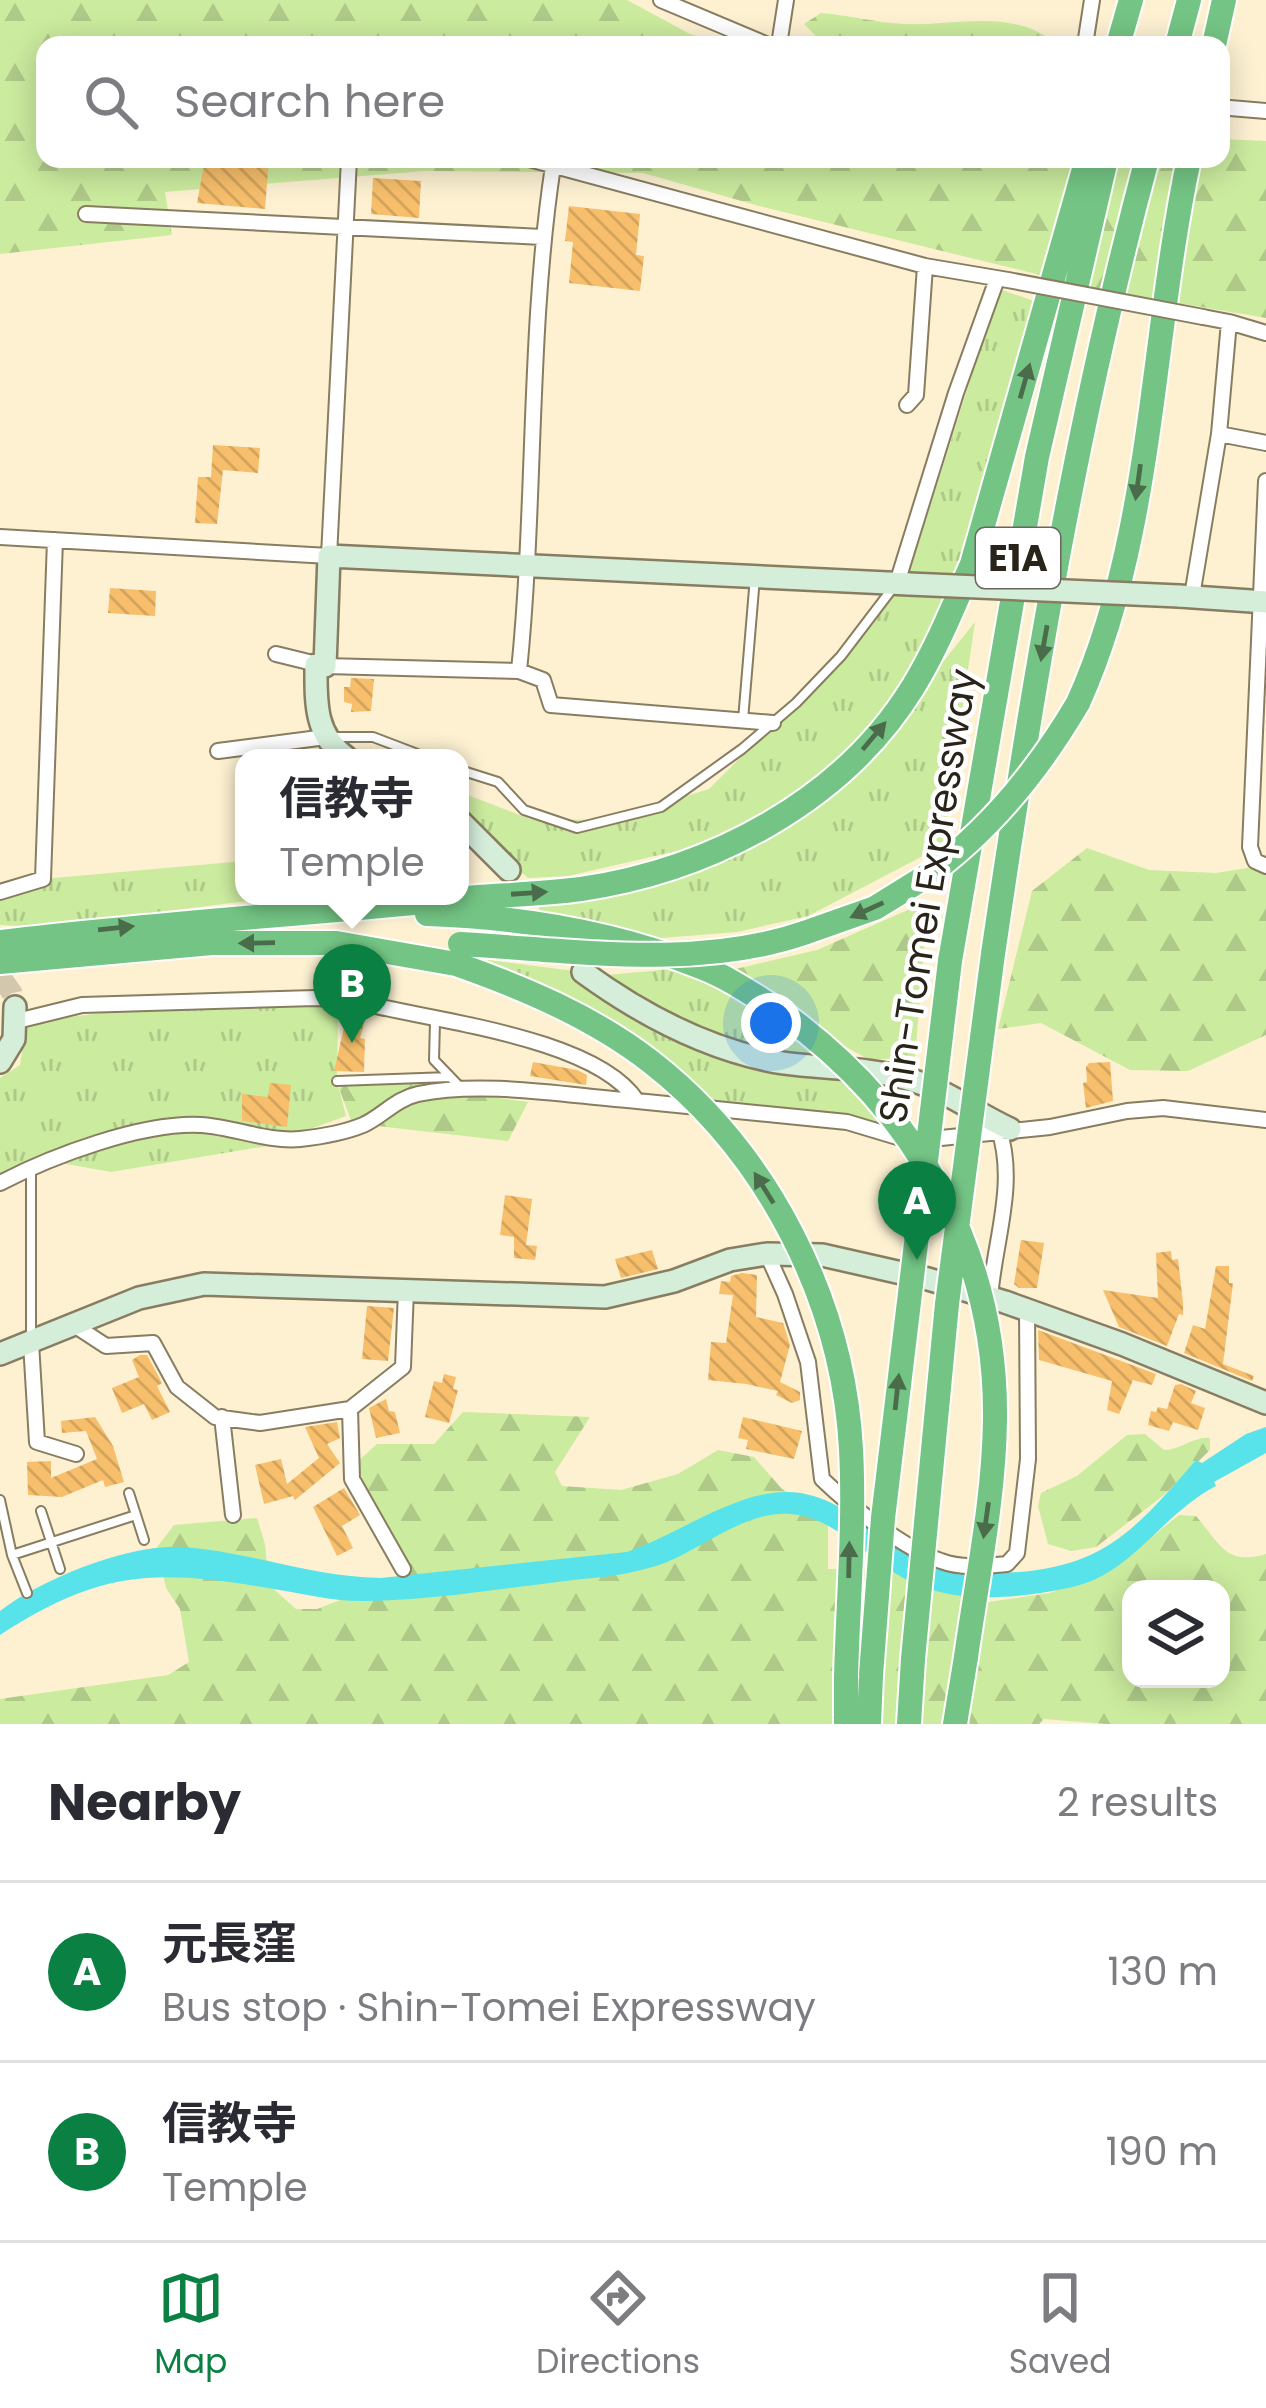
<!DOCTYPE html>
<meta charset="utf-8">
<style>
:root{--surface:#fff;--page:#f7f7f7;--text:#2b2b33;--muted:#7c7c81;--line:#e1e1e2;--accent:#0b8043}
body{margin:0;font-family:Poppins,"Noto Sans JP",sans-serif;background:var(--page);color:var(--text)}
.controls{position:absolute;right:36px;bottom:36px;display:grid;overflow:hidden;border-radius:24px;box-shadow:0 6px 30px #0003}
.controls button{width:108px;height:108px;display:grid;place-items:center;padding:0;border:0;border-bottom:3px solid var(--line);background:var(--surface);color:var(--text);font:60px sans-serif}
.you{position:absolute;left:771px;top:1023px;width:42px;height:42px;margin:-30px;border:9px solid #fff;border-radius:50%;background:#1a73e8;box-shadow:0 0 0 18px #1a73e833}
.badge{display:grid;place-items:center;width:78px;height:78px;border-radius:50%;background:var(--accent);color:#fff;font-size:39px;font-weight:700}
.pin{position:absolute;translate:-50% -99px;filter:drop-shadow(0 3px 6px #0008)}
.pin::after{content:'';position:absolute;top:63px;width:42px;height:36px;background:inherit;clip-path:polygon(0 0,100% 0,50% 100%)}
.popup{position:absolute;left:235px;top:749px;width:234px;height:156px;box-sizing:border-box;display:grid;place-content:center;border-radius:24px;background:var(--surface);filter:drop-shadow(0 3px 9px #0005);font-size:39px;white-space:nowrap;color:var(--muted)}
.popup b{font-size:45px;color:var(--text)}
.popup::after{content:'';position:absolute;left:50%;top:100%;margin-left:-24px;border:24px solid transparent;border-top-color:var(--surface)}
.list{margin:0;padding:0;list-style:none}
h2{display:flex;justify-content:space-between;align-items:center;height:156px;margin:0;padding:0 48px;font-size:51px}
h2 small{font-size:39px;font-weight:400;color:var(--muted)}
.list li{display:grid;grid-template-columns:78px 1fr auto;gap:36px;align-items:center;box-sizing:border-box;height:180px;padding:0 48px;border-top:3px solid var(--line)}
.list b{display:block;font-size:45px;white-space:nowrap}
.list p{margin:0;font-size:39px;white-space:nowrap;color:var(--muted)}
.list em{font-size:39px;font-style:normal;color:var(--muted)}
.icon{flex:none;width:66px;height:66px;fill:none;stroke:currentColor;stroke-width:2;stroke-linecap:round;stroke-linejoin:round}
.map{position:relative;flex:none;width:1266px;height:1724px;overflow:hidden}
.search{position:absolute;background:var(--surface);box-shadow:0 6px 30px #0003;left:36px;right:36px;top:36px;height:132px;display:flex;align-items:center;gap:30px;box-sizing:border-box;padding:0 42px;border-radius:24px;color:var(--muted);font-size:45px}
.sheet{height:516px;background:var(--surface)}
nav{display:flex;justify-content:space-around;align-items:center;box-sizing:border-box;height:168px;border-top:3px solid var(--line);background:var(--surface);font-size:33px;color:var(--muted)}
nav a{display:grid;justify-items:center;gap:6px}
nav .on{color:var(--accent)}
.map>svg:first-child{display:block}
</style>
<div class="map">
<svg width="1266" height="1724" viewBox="0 0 1266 1724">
<defs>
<pattern id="grass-tufts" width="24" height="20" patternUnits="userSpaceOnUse" patternTransform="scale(3)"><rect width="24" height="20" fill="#cbeb9e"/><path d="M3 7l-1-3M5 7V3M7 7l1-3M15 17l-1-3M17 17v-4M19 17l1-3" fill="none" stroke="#aec988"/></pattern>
<pattern id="forest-firs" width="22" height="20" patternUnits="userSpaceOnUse" patternTransform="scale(3)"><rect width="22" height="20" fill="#cbeb9e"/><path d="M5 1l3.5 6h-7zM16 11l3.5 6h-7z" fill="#aec988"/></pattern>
<pattern id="building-back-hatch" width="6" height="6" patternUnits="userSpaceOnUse" patternTransform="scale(3)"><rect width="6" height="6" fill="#f7bf6c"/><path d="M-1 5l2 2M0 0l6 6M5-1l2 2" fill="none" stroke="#d4a45d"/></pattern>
</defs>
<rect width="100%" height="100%" fill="#fdf1d2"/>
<!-- grass -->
<path fill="url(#grass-tufts)" d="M 999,289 L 1034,301 L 966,570 L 914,670 L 830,780 L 720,841 L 568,876 L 528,878 L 460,818 L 460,792 L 530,819 L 611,820 L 709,789 L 831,667 L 911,567 Z
M 975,622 L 942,846 L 808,916 L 737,932 L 661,938 L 613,934 L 539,911 L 540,899 L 767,831 L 839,791 Z
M 244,861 L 244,896 L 288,896 L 39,927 L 0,925 L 0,891 L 43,879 Z
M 473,958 L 606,975 L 684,968 L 796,1031 L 896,1132 L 714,1105 Z
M 172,1005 L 338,1006 L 337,1081 L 346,1116 L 286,1138 L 199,1124 L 267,1146 L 111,1172 L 61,1163 L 0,1181 L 0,1078 L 20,1065 L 26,1027 L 51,1019 Z"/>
<!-- forest -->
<path fill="url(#forest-firs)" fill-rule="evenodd" d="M 0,0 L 627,0 L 690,34 L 727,45 L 45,45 L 45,159 L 1221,159 L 1221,139 L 1266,141 L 1266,318 L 1101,290 L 759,206 L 643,173 L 425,171 L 165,192 L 172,235 L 0,254 Z
M 821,13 C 849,15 876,23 905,24 C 957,26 1014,7 1058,45 L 841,45 L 821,41 L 804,24 Z
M 1087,848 L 1149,870 L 1216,873 L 1266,865 L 1266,1035 L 1188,1071 L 1130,1070 L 1041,1023 L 998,1029 L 1032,891 Z
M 928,901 L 915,1057 L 870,1060 L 811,1028 L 727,971 L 817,950 Z
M 443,1078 L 450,1091 L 528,1102 L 508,1141 L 352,1123 L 339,1088 L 357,1080 Z
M 463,1412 L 590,1417 L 555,1472 L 562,1486 L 621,1490 L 678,1474 L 718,1450 L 754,1457 L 782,1489 L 828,1515 L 828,1569 L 906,1570 L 988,1602 L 1050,1593 L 1115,1567 L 1179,1515 L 1196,1516 C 1220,1544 1226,1566 1266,1554 L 1266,1724 L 1106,1724 L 1044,1719 L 1039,1724 L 0,1724 L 0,1699 L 168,1675 L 189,1662 L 180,1609 L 166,1588 L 157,1547 L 174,1525 L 257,1518 L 265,1544 L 269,1585 L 296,1609 L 317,1609 L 410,1573 L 371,1508 L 357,1462 L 377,1444 L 434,1444 ZM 1131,1589 L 1221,1589 L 1221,1679 L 1131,1679 Z
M 1145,1434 L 1164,1450 C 1181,1450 1194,1436 1210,1438 L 1210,1450 L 1164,1495 L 1096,1547 L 1071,1551 L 1048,1544 L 1038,1506 L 1041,1493 L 1077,1476 L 1127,1435 Z"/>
<!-- water -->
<path fill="#57e3e9" d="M 1266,1427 L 1266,1453 L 1214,1482 L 1216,1486 C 1161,1514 1132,1576 1068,1588 C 1010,1600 943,1606 892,1571 C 861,1550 830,1517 791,1514 C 743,1510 700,1552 656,1566 C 639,1571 620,1575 603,1577 C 525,1584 446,1600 367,1601 C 333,1602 301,1593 268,1588 C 154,1569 100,1570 0,1635 L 0,1611 C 42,1579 128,1544 181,1547 C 249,1551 310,1577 381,1578 L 627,1552 C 677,1535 737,1490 790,1492 C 837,1494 871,1531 910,1555 C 938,1572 965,1573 998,1573 C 1100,1571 1133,1533 1196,1460 L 1202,1463 L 1246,1434 Z"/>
<!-- building -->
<path fill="url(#building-back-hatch)" d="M 205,159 L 269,159 L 265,209 L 197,203 Z
M 373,178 L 421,181 L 419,218 L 371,214 Z
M 569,206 L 640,214 L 636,255 L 644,256 L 640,291 L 569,283 L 573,242 L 565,241 Z
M 213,445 L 260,448 L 258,473 L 223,470 L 217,524 L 195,523 L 198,477 L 211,477 Z
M 110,588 L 156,591 L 155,616 L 108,613 Z
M 351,678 L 374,679 L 371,711 L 351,712 L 352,704 L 344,702 L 344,687 L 350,687 Z
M 346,1019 L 364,1023 L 360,1038 L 365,1039 L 364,1072 L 334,1071 Z
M 533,1062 L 577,1070 L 587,1075 L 586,1085 L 530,1076 Z
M 1110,1062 L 1113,1101 L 1086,1108 L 1083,1083 L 1087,1082 L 1086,1067 L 1089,1063 Z
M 270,1083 L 291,1085 L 287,1127 L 242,1121 L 242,1094 L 268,1097 Z
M 505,1195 L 532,1199 L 526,1245 L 537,1246 L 535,1260 L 514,1258 L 514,1237 L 500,1235 Z
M 1021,1240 L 1044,1243 L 1037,1288 L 1019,1288 L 1014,1284 Z
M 652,1250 L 658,1269 L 621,1278 L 615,1259 Z
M 1171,1251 L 1172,1260 L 1178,1259 L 1183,1303 L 1183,1315 L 1179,1314 L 1167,1346 L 1119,1327 L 1103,1290 L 1158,1298 L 1156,1253 Z
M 1216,1266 L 1229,1266 L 1229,1283 L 1233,1283 L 1223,1364 L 1254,1376 L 1252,1381 L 1184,1353 L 1193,1325 L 1205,1329 Z
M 742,1273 L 757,1275 L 756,1317 L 783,1323 L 790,1345 L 780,1382 L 800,1392 L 800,1400 L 792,1403 L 776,1395 L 778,1391 L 746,1384 L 708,1380 L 711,1342 L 726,1343 L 733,1295 L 719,1294 L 721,1281 L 730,1282 L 731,1276 Z
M 367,1306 L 394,1308 L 388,1361 L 362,1359 Z
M 1038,1330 L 1156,1374 L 1152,1385 L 1133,1380 L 1119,1414 L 1107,1410 L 1112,1381 L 1039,1360 Z
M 140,1355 L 147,1355 L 162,1383 L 157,1386 L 170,1412 L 152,1420 L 144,1404 L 122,1413 L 112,1388 L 139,1377 L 132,1360 Z
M 444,1374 L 456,1377 L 453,1389 L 458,1390 L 449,1423 L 425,1417 L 434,1381 L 442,1383 Z
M 1181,1384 L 1196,1391 L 1191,1403 L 1205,1408 L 1198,1430 L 1173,1422 L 1169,1431 L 1148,1425 L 1151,1411 L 1156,1412 L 1158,1407 L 1167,1409 L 1175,1385 Z
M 386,1399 L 389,1411 L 395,1412 L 400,1433 L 376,1438 L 369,1408 Z
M 95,1417 L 113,1446 L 124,1482 L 105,1487 L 103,1480 L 62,1497 L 28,1495 L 27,1462 L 51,1461 L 51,1478 L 97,1459 L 86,1431 L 62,1433 L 61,1421 Z
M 743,1417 L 802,1431 L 794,1459 L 746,1449 L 748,1440 L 738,1438 Z
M 337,1422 L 340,1438 L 327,1444 L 340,1463 L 295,1500 L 293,1496 L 264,1504 L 255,1465 L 281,1459 L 287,1484 L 319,1458 L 305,1427 Z
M 344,1488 L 360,1515 L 342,1526 L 353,1548 L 337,1556 L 313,1507 Z"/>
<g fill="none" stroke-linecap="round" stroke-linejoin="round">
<!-- secondary-tunnel -->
<path stroke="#d3c8ad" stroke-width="21" stroke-dasharray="21 10" stroke-linecap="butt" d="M 0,976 L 12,993 L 15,1007"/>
<defs>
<path id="lane" d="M 743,720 L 755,577
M 331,737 L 373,737 L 428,758
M 460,770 L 498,782 L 524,810 L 577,828 L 661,807 L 742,749 L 796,703 L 841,656 L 892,589
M 435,1021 L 434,1060 L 462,1089
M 337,1081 L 450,1077
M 31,1169 L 31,1340
M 129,1493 L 144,1540
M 0,1500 L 12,1555 L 27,1593
M 41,1511 L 60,1569
M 12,1555 L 136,1515"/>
<path id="street" d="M 661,0 L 768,45
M 779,45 L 786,0
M 1085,45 L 1092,0
M 1230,108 L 1266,111
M 529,159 L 925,266 L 1008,280
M 86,214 L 542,237
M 1229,322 L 1266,333
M 907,405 L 916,395 L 925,266
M 1219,434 L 1266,443
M 1266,481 L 1250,847 L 1255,861 L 1266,866
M 0,537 L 329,556 L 349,159
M 897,583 L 956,393 L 997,279
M 1192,596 L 1219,434 L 1229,322 L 1203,317
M 276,654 L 325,666 L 519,671 L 543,680 L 551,705 L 773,723
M 519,671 C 536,503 528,331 553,166
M 218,751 L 326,737
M 0,892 L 43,879 L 55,540
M 17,1021 L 82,1005 L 315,998 L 350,1000 C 425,1020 595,1036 637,1101 L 847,1122 L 897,1137 L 941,1138 L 1050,1127 L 1127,1111 L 1163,1108 L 1266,1120
M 0,1183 C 52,1156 142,1122 201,1125 C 234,1127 267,1142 300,1139 C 318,1137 346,1132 363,1125 C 383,1116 395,1099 418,1094 C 484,1080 569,1096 637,1101
M 767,1254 L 785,1294 L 808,1362 L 822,1479 C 850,1506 904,1549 941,1561 C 962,1569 985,1566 1007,1564 L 1017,1553 L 1028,1459 L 1027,1310
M 990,1298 C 994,1243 1017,1184 999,1130
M 74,1325 L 106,1346 L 153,1343 L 177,1387 L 215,1417 L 260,1423 L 350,1409 L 403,1367 L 406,1289
M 31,1343 L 37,1442 L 76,1454
M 350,1409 L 352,1479 L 403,1569
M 222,1417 L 233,1515"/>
<path id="secondary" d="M 1179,596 L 1266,602
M 347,758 C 314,735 316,702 316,665 L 325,666 L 329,556 L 909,584
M 460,821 L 509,870
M 583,972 C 642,1015 710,1051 783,1063 C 825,1069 870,1067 911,1080 C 948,1091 975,1113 1010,1129
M 0,1062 L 14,1039 L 15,1007
M 0,1354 L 139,1298 L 204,1284 L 605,1297 L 674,1281 L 730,1260 L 767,1254 L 822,1255 L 928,1279 L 1005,1302 L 1122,1344 L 1266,1403"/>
<path id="highway" d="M 1118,45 L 1131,0
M 1177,45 L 1189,0
M 1214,45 L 1224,0
M 1078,703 C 1153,538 1151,336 1189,159
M 427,914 C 520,917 615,933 701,967 C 730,978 756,997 782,1013
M 804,933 L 875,908 L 925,877
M 0,942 C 148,924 296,915 444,900 C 490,895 536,895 581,889 C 711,870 843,801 913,687 C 937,648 954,605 972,564 L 1087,159
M 993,954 C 1032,688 1077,419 1147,159
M 950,961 L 1037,457 L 1106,159
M 0,962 L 212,943 L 336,943 L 456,964
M 846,1724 L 846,1677
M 869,1724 L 871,1675
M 909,1724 L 913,1659
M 955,1724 L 966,1657"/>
</defs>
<!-- lane casing -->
<use href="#lane" stroke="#887d61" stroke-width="12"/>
<!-- street casing -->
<use href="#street" stroke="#887d61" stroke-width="18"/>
<!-- secondary casing -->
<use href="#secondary" stroke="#887d61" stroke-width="26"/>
<!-- highway casing -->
<use href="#highway" stroke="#fff" stroke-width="28"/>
<!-- lane -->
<use href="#lane" stroke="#fff" stroke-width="8"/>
<!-- street -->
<use href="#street" stroke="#fff" stroke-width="14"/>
<!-- secondary -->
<use href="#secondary" stroke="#d5eeda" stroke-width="21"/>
<!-- highway -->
<use href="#highway" stroke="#74c585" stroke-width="24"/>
<defs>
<path id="street-bridge" d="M 1008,280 L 1203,317"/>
<path id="secondary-bridge" d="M 909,584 L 1179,596"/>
<path id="highway-bridge" d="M 925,877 C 990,831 1038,771 1078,703
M 460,944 C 572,950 696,970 804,933
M 456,964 C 524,988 593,1017 651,1062 C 768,1153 843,1301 851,1449 C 855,1524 848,1602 846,1677
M 782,1013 C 916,1109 997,1253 995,1420 C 994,1499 977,1579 966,1657
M 913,1659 L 947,1304 L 993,954
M 871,1675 L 883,1518 L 950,961"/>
</defs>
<!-- street-bridge casing -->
<use href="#street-bridge" stroke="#887d61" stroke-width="18" stroke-linecap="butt"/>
<!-- secondary-bridge casing -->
<use href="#secondary-bridge" stroke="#887d61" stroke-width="26" stroke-linecap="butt"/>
<!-- highway-bridge casing -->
<use href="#highway-bridge" stroke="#fff" stroke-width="28" stroke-linecap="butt"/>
<!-- street-bridge -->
<use href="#street-bridge" stroke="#fff" stroke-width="14"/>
<!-- secondary-bridge -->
<use href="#secondary-bridge" stroke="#d5eeda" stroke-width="21"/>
<!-- highway-bridge -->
<use href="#highway-bridge" stroke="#74c585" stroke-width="24"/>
</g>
<!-- one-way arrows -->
<defs><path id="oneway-solid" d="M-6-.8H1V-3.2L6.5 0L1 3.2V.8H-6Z" transform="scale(3)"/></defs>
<g fill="#4b6c4a">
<use href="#oneway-solid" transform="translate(1025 381) rotate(-74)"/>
<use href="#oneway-solid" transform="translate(1138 482) rotate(98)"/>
<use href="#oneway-solid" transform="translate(1044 643) rotate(100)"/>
<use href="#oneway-solid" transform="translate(874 736) rotate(-50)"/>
<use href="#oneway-solid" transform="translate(529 893) rotate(-4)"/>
<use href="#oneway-solid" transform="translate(867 910) rotate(156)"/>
<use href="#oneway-solid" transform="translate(116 928) rotate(-6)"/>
<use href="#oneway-solid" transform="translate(257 943) rotate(179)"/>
<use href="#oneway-solid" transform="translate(764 1188) rotate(-122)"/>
<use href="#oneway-solid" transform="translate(897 1392) rotate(-84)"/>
<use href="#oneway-solid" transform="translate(986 1520) rotate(98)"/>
<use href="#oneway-solid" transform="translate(849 1560) rotate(-89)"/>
</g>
<g text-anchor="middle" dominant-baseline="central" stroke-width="9" stroke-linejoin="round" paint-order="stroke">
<!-- shield labels -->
<rect fill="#fff" stroke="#69665e" stroke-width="3" x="976" y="528" width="84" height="60" rx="9"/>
<g font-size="36" font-weight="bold" fill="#292419">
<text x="1018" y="558">E1A</text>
</g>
<!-- street labels -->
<g font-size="39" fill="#292419" stroke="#fff">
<text transform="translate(928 896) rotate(-81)">Shin-Tomei Expressway</text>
</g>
</g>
</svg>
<div class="controls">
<button><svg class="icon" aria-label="layers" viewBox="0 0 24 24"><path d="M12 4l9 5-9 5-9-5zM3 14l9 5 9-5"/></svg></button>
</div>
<div class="you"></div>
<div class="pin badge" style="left:917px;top:1260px">A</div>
<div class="pin badge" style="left:352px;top:1043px">B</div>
<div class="popup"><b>信教寺</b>Temple</div>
<div class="search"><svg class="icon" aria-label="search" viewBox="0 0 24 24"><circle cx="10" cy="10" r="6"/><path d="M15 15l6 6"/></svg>Search here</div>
</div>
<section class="sheet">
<h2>Nearby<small>2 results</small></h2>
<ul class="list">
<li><span class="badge">A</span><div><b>元長窪</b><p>Bus stop · Shin-Tomei Expressway</p></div><em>130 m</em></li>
<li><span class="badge">B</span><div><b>信教寺</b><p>Temple</p></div><em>190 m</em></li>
</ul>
</section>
<nav>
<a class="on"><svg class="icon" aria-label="map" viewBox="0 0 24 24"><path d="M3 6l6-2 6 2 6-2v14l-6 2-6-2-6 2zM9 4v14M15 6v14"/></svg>Map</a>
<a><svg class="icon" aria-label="directions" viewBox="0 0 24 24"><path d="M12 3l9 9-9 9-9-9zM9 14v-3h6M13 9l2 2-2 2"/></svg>Directions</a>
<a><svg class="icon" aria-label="saved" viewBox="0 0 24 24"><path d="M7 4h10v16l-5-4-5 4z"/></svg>Saved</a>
</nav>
